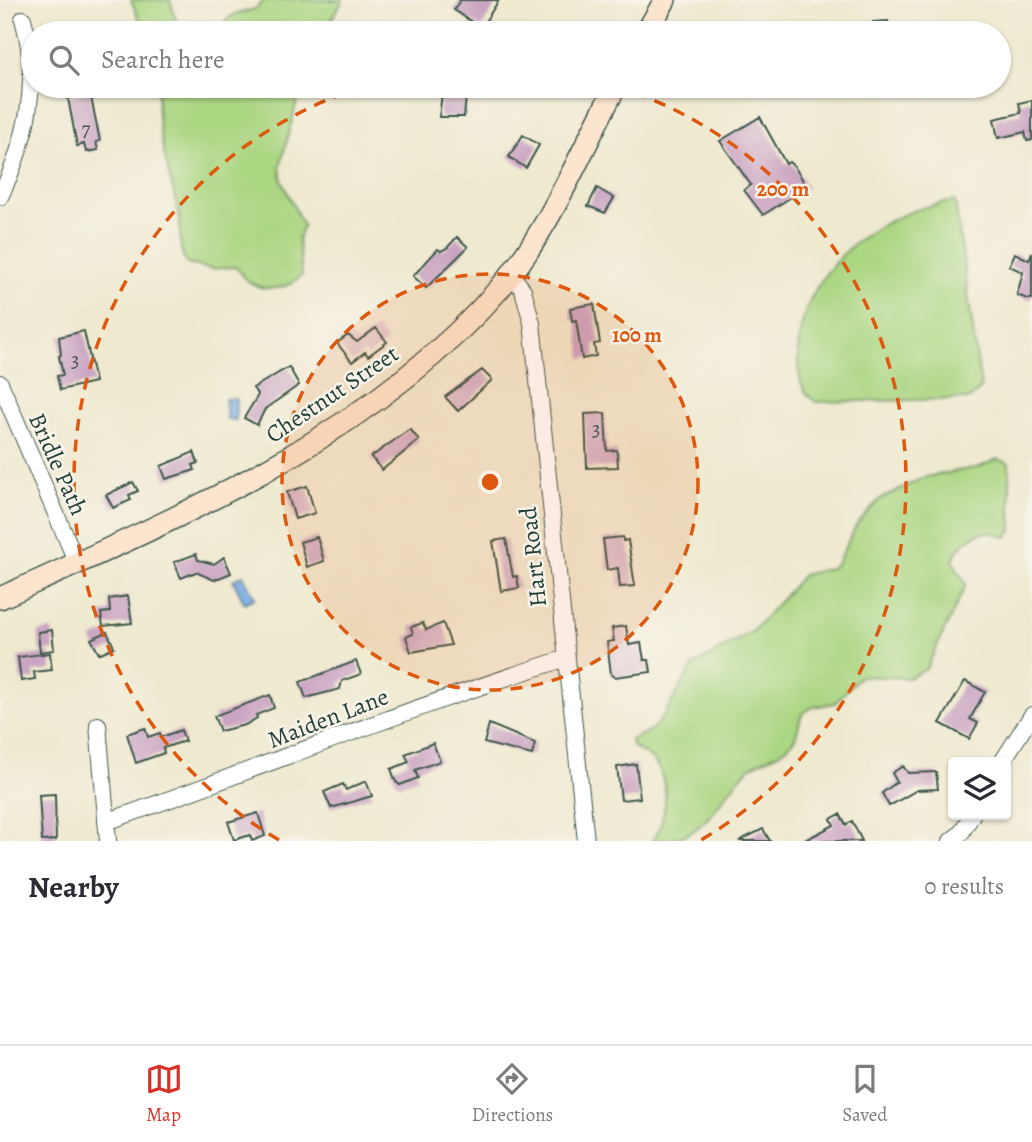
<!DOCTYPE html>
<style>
:root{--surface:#fff;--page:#f2f2f3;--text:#2b2b33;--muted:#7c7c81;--line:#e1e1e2;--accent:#d93025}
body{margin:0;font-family:Alegreya,serif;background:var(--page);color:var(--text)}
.controls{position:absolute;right:21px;bottom:21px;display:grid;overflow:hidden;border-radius:7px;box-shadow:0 2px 5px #0004}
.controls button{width:63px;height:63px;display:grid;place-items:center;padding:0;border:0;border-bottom:2px solid var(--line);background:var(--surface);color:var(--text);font:35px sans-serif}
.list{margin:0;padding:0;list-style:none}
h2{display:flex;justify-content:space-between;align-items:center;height:91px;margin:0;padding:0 28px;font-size:30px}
h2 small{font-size:23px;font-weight:400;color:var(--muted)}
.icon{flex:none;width:38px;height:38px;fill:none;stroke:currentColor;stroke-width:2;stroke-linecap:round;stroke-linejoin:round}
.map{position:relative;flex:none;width:1032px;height:841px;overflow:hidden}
.search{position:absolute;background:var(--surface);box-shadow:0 2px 5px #0004;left:21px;right:21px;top:21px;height:77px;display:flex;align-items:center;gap:18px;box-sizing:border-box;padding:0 24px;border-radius:38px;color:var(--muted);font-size:26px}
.sheet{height:203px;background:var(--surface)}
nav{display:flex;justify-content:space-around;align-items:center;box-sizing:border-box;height:98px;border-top:2px solid var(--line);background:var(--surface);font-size:19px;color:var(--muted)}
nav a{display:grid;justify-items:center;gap:4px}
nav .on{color:var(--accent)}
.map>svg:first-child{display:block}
</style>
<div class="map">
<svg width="1032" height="841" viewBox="0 0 1032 841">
<rect width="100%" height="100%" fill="#f7f3e8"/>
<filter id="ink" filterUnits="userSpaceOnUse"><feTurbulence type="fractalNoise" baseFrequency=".0143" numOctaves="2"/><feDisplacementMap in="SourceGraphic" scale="14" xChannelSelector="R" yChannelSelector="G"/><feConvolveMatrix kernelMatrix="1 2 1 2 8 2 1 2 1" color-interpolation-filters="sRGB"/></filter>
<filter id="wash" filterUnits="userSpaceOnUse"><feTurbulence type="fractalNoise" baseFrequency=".00686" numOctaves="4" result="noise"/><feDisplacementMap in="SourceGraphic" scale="28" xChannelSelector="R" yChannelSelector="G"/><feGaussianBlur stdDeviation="1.57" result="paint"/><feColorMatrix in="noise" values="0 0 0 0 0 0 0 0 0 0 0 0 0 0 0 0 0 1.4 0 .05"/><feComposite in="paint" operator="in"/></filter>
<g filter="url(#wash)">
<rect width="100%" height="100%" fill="#efe9cf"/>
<!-- green -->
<path fill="#abd682" stroke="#658a5b" stroke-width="2" d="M 131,0 L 170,0 L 180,33 L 145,33 Z
M 265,0 L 343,0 L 324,33 L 210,33 L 233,15 L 255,9 Z
M 158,86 L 301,86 L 280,167 L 282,181 L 303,226 L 298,239 L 302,275 C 288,290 262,294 246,279 C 241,275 241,271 235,267 L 213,269 L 187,264 C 177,248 182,233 179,216 C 170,173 154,130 158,86 Z
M 955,201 L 981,388 L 970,399 L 816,402 C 800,392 799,377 798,360 C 796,273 875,211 955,201 Z
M 997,459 L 1009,463 L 1012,531 L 1006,537 C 999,536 996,533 990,532 C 975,531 956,546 953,561 L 966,585 L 926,669 L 909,678 L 860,676 L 835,703 L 813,707 L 802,714 C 799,721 798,733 794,739 C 783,757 760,757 746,771 C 713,805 707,841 652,841 C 666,823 670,788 658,767 C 653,757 642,753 633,747 L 631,740 L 651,730 L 661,720 L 693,666 L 754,630 L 803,575 L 831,568 L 837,563 L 857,524 L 880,499 L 925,477 L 980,467 Z"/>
<!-- water -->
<path fill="#78aae4" stroke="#4c748c" stroke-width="2" d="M 236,398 L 236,420 L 227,420 L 225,399 Z
M 243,575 L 255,598 L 244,603 L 233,580 Z"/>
<g id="blocks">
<!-- building -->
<path fill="#caa4c2" d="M 460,0 L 499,0 L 481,28 L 454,10 Z
M 888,21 L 888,33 L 873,33 L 873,22 Z
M 443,86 L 467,86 L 464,117 L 439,117 Z
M 90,92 L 100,141 L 96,142 L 98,150 L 86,152 L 84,144 L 77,146 L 68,98 Z
M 1032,100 L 1032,140 L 1027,141 L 1025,132 L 998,138 L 994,119 L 1021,113 L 1019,103 Z
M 760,117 L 786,164 L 789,162 L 794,166 L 807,187 L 763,215 L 744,190 L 751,185 L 720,141 Z
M 523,135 L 539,145 L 526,168 L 509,157 Z
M 597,188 L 614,198 L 605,213 L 588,206 Z
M 457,237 L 468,247 L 426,288 L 413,276 L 438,249 L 441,251 L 447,248 Z
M 1032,252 L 1032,299 L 1027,299 L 1017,295 L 1023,272 L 1009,266 L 1015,253 L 1029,260 Z
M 594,304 L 600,343 L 594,344 L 596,356 L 582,359 L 576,320 L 572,321 L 570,308 Z
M 376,328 L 387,342 L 368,356 L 365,352 L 352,362 L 337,343 L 348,335 L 357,342 Z
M 84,331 L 95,382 L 60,390 L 57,376 L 63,375 L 59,356 L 61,355 L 59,337 Z
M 289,367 L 299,385 L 265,409 L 257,425 L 244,418 L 258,395 L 253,388 Z
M 482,370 L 492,380 L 458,411 L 445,397 Z
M 605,413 L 607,451 L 617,450 L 618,467 L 587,468 L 585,414 Z
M 410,429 L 419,440 L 382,470 L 371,457 Z
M 194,452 L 198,463 L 193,465 L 195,470 L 166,479 L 161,466 Z
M 133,482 L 138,491 L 129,495 L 131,500 L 113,508 L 106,495 Z
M 307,486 L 315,513 L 295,519 L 287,492 Z
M 317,537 L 324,561 L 307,567 L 300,542 Z
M 623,537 L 623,541 L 628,540 L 635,586 L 620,587 L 618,568 L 607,570 L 603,539 Z
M 506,539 L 513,577 L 517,576 L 519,588 L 501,591 L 493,541 Z
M 196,554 L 198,560 L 214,564 L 224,557 L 231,573 L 214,580 L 196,572 L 181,578 L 174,562 Z
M 128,596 L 132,623 L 103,626 L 101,613 L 110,612 L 109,599 Z
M 423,623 L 426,630 L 443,623 L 451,645 L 411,652 L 406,637 L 413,634 L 411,627 Z
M 626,626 L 629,645 L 641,643 L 644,660 L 649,660 L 651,672 L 615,677 L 611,674 L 607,642 L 614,641 L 612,628 Z
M 52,630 L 54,650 L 40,652 L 38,632 Z
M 107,632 L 114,647 L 99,654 L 91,639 Z
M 50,653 L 52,670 L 34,672 L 35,679 L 21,681 L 18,657 Z
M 356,661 L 361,674 L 342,681 L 340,689 L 306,698 L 300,682 Z
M 965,681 L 985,692 L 970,719 L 978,723 L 969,739 L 940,723 Z
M 270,695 L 274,708 L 256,715 L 257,718 L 245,725 L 220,731 L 214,716 Z
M 489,724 L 535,743 L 532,755 L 484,743 Z
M 145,728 L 148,737 L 160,733 L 161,737 L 181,730 L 185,741 L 163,748 L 164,753 L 136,763 L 127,734 Z
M 433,743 L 440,761 L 415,770 L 418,778 L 400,785 L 396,782 L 391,769 L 409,762 L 405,754 Z
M 636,764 L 640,798 L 621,800 L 617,767 Z
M 903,766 L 908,773 L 936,772 L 938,789 L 917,790 L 889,806 L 882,793 L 897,782 L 892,773 Z
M 366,781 L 372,796 L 331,808 L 324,792 L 343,784 L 346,790 Z
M 55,794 L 56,840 L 42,841 L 39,795 Z
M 258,813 L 265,836 L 252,841 L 250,835 L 234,840 L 228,822 Z
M 840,814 L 846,825 L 852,821 L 862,841 L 803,841 L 834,825 L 831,819 Z
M 763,829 L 770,841 L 739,841 Z"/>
</g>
</g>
<g filter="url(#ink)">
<use href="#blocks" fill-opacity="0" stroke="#3e574b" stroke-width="2"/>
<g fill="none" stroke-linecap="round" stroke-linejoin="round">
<defs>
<path id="street" d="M 0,197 C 27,140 41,81 23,19
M 510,273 L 523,290 L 532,323 L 586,841
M 0,383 L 77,563
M 98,725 L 108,841
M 1002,762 L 1032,715
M 106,822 C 260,768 411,707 567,658
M 951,841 L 961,833 L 972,815"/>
<path id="secondary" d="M 646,33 L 665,0
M 0,598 C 177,518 370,438 500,288 C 550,230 580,152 616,86"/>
</defs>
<!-- street casing -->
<use href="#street" stroke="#3e574b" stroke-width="18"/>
<!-- secondary casing -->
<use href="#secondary" stroke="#3e574b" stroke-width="24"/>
<!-- street -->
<use href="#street" stroke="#fff" stroke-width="16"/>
<!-- secondary -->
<use href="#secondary" stroke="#fce5cf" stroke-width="21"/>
</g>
</g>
<!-- distance rings -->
<circle cx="490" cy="482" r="208" fill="#de580e" fill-opacity=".12"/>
<g fill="none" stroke="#de580e" stroke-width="3.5" stroke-dasharray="12 9">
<circle cx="490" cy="482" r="208"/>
<path d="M279 840A415 415 0 0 1 365 86M615 86A415 415 0 0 1 701 840"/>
</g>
<g text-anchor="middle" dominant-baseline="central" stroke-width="5" stroke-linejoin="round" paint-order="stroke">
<!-- number labels -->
<g font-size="21" fill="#4a5758">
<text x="86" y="129">7</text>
<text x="75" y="360">3</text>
<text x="596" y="429">3</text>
</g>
<!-- street labels -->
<g font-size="24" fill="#1f3d34" stroke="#f7f3e8">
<text transform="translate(332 394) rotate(-34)">Chestnut Street</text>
<text transform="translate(58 464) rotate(66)">Bridle Path</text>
<text transform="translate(533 557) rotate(-96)">Hart Road</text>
<text transform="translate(328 718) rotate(-21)">Maiden Lane</text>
</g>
</g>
<circle cx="490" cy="482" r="10" fill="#de580e" stroke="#f7f3e8" stroke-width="3.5"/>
<g font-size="21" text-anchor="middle" font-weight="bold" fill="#de580e" stroke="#f7f3e8" stroke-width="5" stroke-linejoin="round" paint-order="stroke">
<text x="783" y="196">200 m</text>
<text x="637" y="342">100 m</text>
</g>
</svg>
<div class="controls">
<button><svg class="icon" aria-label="layers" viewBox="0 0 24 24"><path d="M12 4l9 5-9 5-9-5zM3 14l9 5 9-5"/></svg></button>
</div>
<div class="search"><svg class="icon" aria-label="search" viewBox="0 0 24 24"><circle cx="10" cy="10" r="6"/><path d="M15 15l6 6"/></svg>Search here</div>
</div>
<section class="sheet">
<h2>Nearby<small>0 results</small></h2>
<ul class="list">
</ul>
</section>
<nav>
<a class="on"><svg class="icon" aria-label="map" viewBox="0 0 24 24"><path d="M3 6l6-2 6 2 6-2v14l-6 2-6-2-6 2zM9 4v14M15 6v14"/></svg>Map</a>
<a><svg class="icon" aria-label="directions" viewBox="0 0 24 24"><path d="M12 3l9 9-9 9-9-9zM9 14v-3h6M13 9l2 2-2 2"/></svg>Directions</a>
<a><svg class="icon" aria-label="saved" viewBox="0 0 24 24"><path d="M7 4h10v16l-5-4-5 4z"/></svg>Saved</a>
</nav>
